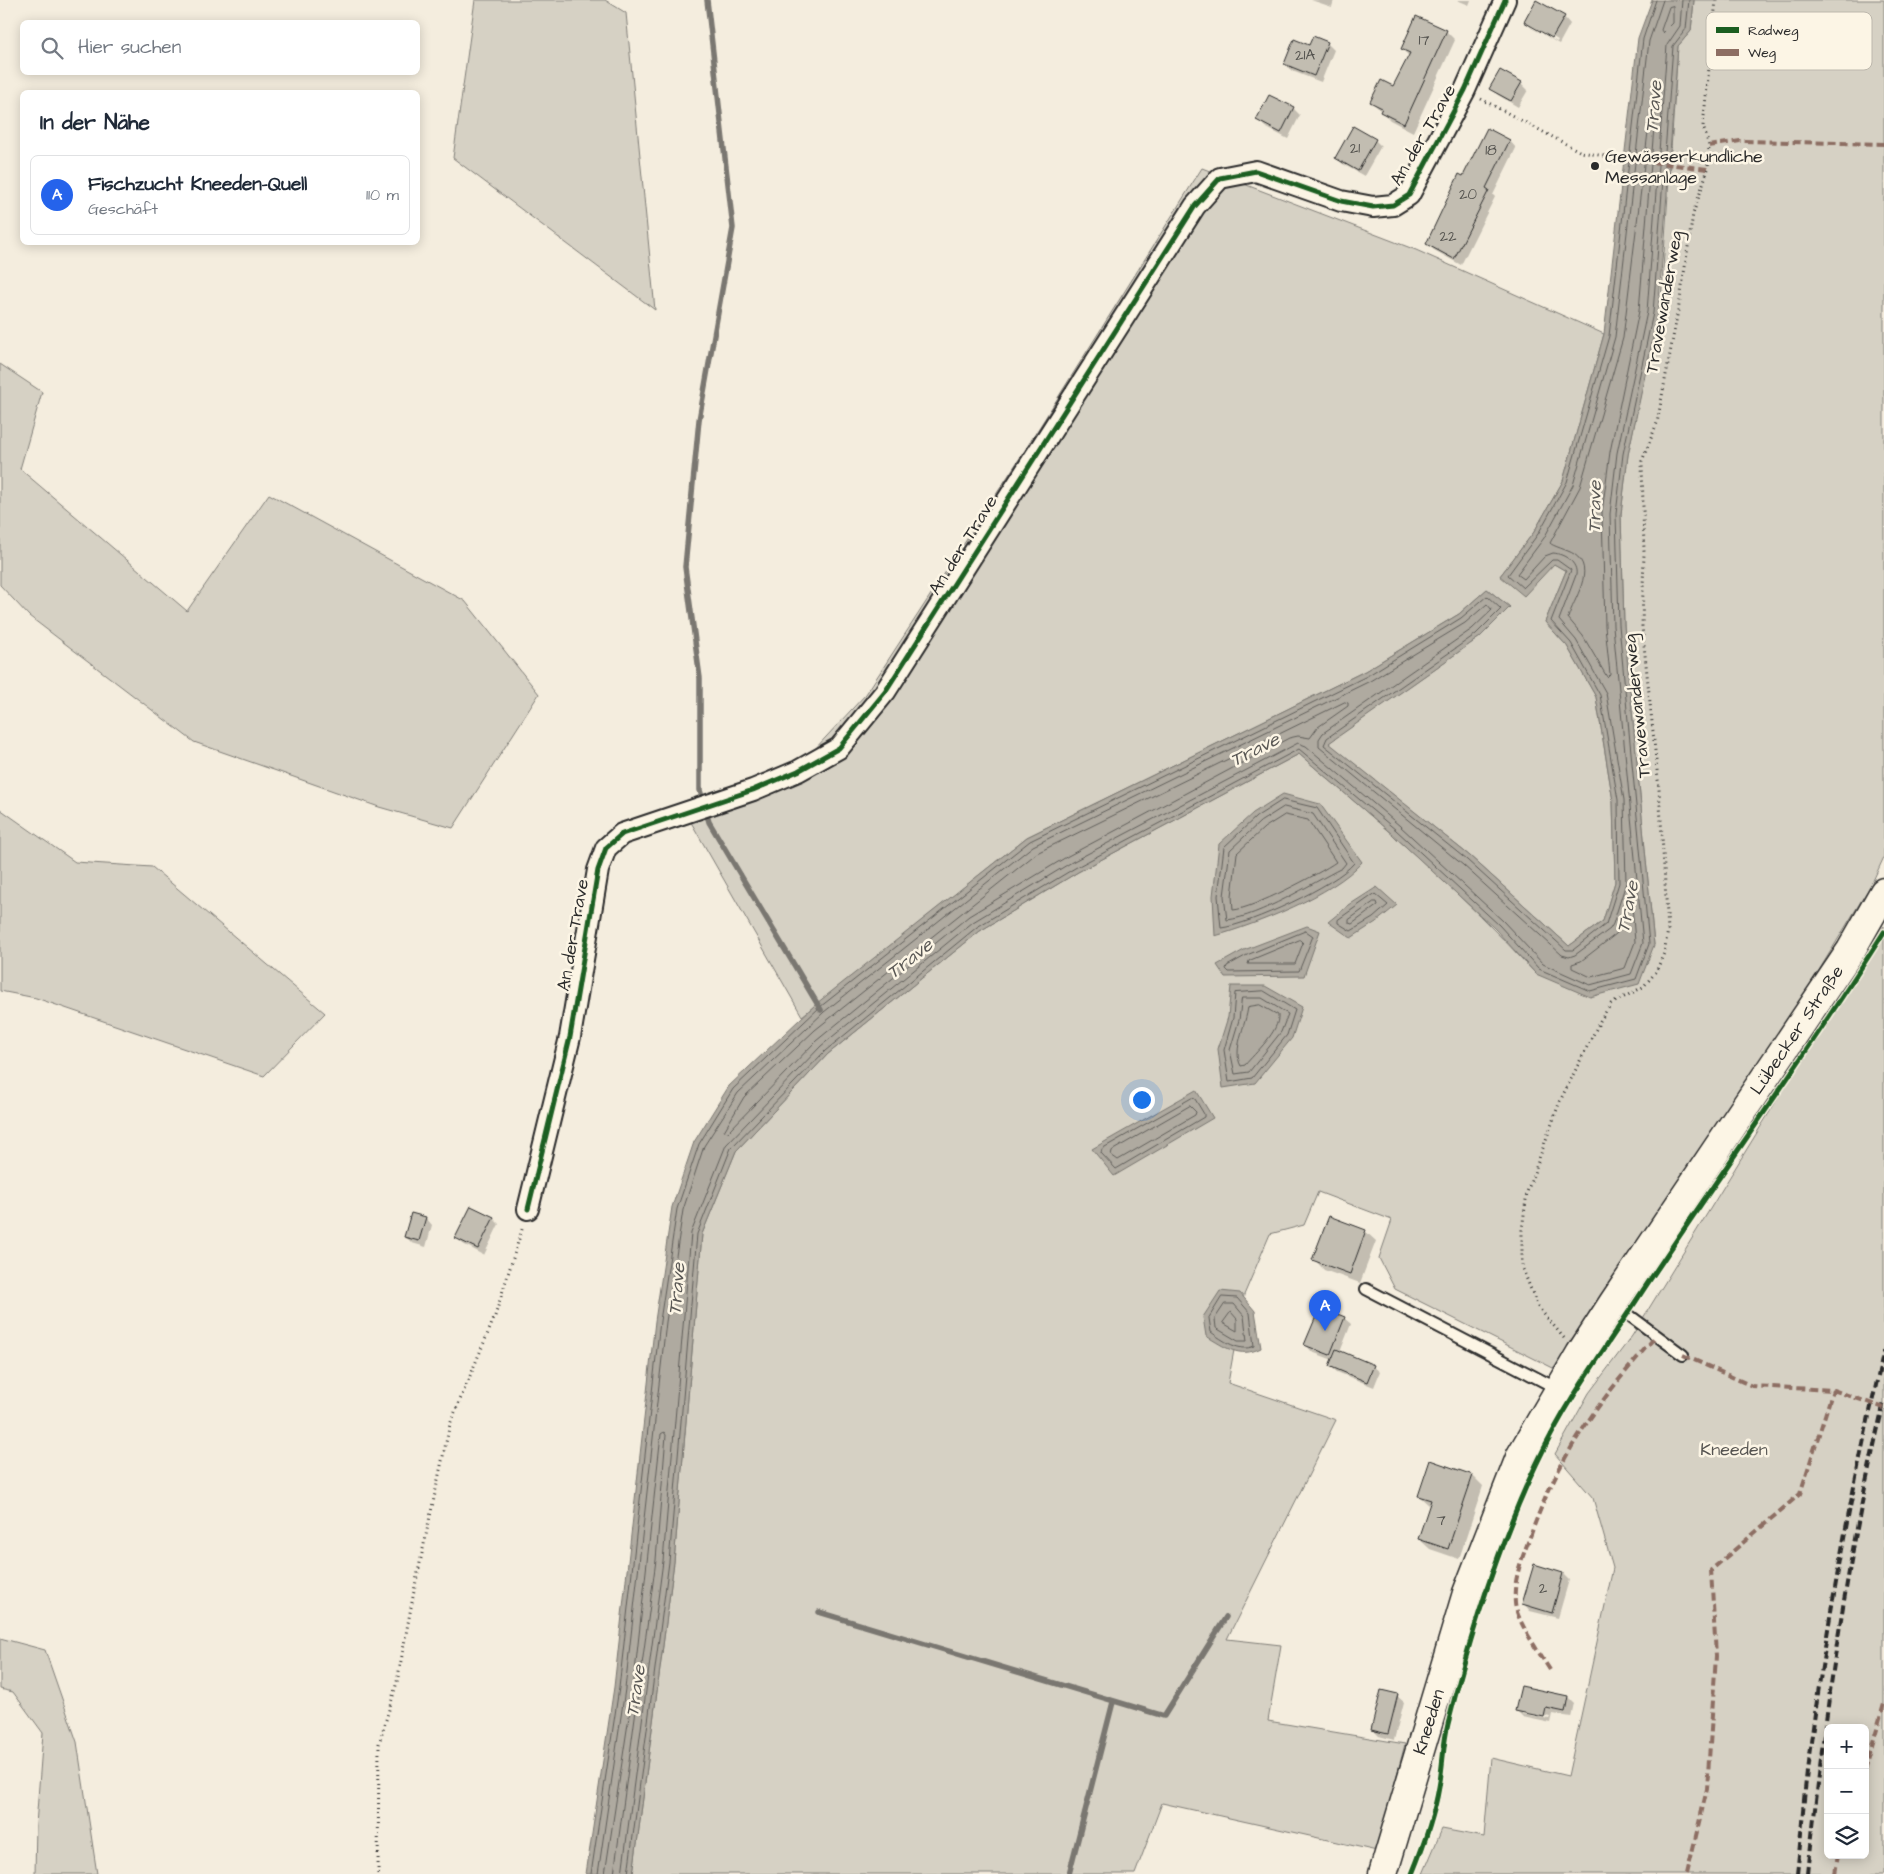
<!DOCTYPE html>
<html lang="de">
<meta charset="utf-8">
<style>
:root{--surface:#fff;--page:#f6f6f7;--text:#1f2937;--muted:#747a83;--line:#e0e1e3;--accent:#2563eb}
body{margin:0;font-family:"Architects Daughter",sans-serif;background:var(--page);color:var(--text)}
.controls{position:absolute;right:15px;bottom:15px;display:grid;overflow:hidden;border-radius:8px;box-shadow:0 2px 12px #0003}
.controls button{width:45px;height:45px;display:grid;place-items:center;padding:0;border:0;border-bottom:1px solid var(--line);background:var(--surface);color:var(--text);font:25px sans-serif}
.you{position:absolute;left:1141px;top:1099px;width:18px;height:18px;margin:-12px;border:4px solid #fff;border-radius:50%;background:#1a73e8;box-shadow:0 0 0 8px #1a73e833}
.badge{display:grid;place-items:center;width:32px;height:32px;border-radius:50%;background:var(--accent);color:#fff;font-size:16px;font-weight:700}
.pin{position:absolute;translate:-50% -41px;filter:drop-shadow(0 1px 2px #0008)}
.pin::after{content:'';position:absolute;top:26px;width:18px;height:15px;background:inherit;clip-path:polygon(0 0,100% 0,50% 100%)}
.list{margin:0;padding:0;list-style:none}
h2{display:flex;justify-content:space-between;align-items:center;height:65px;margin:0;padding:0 20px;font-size:21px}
h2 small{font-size:16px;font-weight:400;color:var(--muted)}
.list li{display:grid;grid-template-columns:32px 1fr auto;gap:15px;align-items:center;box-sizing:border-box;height:80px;margin:0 10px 10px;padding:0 10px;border:1px solid var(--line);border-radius:8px}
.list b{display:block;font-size:19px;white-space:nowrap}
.list p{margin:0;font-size:16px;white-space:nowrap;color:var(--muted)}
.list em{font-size:16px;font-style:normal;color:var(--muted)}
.icon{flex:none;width:28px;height:28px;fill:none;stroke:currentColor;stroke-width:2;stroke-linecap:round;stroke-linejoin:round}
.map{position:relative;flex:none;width:1884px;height:1874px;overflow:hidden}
.search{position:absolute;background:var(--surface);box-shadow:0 2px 12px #0003;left:20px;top:20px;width:400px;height:55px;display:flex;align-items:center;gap:12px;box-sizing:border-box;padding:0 18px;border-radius:8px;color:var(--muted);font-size:19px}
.panel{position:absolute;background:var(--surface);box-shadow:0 2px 12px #0003;left:20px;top:90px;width:400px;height:155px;border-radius:8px}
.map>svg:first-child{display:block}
</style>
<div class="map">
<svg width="1884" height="1874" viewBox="0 0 1884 1874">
<rect width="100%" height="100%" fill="#f4edde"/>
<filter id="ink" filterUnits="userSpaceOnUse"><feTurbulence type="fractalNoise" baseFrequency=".02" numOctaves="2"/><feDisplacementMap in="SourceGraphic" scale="10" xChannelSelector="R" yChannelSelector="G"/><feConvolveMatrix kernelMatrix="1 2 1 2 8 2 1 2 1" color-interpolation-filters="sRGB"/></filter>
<g filter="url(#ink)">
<!-- green -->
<path fill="#d6d1c4" stroke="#807e78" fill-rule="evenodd" d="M 475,0 L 605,0 L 626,13 L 655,310 L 453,158 Z
M 1694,0 L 1884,0 L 1884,857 L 1872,883 L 1801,1000 L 1557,1370 L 1395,1289 L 1379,1258 L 1392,1220 L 1318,1192 L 1304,1225 L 1270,1234 L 1244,1295 L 1228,1383 L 1336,1420 L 1227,1639 L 1281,1645 L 1268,1721 L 1405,1744 L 1377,1851 L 1162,1803 L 1135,1874 L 633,1874 L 674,1562 L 702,1234 L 736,1151 L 828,1054 L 980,931 L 1078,872 L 1299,754 C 1381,824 1463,894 1536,974 L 1654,945 L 1624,625 L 1621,514 L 1628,455 L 1644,377 L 1660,313 L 1678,46 L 1691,31 Z
M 1202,168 L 1416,250 L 1604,334 L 1563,481 L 1534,532 L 1500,576 L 1554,564 L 1566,571 L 1545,622 L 1567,646 L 1596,697 L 1613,801 L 1615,882 L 1603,921 L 1569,946 L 1470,856 L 1328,743 L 1480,637 L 1510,607 L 1487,589 L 1459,614 L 1365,671 L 1027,837 L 802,1016 L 688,817 L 800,765 L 866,694 L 1027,447 Z
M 0,364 L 42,392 L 20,469 L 187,611 L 269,494 L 465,601 L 539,694 L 453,828 L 379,807 L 194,742 L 29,616 L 0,585 Z
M 0,809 L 75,862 L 152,867 L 325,1013 L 264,1076 L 36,998 L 0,991 Z
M 1884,926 L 1884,1874 L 1423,1874 L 1442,1829 L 1484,1837 L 1491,1758 L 1568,1776 L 1613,1568 L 1593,1498 L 1555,1454 L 1589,1393 L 1632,1336 ZM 1828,1728 L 1865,1728 L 1865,1855 L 1828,1855 Z
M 0,1638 L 45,1650 L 77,1742 L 97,1874 L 35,1874 L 36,1825 L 43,1733 L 13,1692 L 0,1689 Z"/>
<!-- water -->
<path fill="#afaaa0" stroke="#7a7771" d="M 1652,0 L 1694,0 L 1691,31 L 1678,46 L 1658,314 L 1628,455 L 1621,514 L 1624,625 L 1654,945 L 1639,984 L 1590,997 L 1536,974 L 1495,929 L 1392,834 L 1299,754 L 1078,872 L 980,931 L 828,1054 L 736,1151 L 702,1234 L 674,1562 L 633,1874 L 586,1874 L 614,1687 L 655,1321 L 672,1207 L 694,1142 L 729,1086 L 817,1003 L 1027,837 L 1365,671 L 1459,614 L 1487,589 L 1510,607 L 1480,637 L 1329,743 L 1470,856 L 1569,946 L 1603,921 L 1615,882 L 1613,801 L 1596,697 L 1567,646 L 1545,622 L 1566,571 L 1554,564 L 1524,596 L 1500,576 L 1534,532 L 1563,481 L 1604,334 L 1638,38 Z
M 1283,794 L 1320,804 L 1362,862 C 1333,895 1257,924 1215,936 L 1213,896 L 1219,844 L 1253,813 Z
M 1377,887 L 1397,905 L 1376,922 L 1351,938 L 1328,922 L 1349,905 Z
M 1307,926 L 1320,931 L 1304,976 L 1225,977 L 1217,965 L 1244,950 Z
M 1231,986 L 1265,986 L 1302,1007 L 1292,1038 L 1255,1083 L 1223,1088 L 1218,1049 L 1228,1017 Z
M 1196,1090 L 1213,1118 L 1114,1176 L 1092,1149 Z
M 1220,1291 L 1240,1293 L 1255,1311 L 1261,1348 C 1239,1359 1225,1347 1206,1336 L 1203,1317 Z"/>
<!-- shadow -->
<path fill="#0003" fill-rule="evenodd" d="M 1311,0 L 1334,0 L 1332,7 Z
M 1457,0 L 1471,0 L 1469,5 Z
M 1564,17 L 1570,24 L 1559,44 L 1532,28 L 1525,22 ZM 1531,25 L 1558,40 L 1557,42 L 1531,28 Z
M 1446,31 L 1455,40 L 1413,132 L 1390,120 L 1372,102 L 1393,87 L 1409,56 L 1402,49 Z
M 1327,43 L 1334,50 L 1321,82 L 1292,71 L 1285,64 L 1310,47 Z
M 1521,83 L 1528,90 L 1518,107 L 1498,95 L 1491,89 Z
M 1270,97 L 1293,108 L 1300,115 L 1288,139 L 1265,127 L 1258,120 Z
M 1488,130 L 1510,141 L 1516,148 L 1493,195 L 1495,197 L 1461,265 L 1434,250 L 1427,244 Z
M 1375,140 L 1381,146 L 1364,176 L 1343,164 L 1336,158 Z
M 426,1218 L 432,1225 L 426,1247 L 412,1243 L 406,1237 Z
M 493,1218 L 499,1224 L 484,1255 L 463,1244 L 457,1238 Z
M 1365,1231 L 1376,1241 L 1360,1283 L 1324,1270 L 1314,1259 Z
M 1344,1318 L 1351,1324 L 1340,1352 L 1373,1366 L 1380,1372 L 1374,1387 L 1337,1372 L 1330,1366 L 1333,1360 L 1312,1352 L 1306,1345 Z
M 1431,1462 L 1473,1476 L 1483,1486 L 1459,1559 L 1430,1549 L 1419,1539 L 1430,1506 L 1419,1496 Z
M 1563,1574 L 1569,1580 L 1558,1618 L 1530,1611 L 1524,1604 Z
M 1397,1696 L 1404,1702 L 1394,1740 L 1379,1736 L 1373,1730 Z
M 1568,1697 L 1574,1703 L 1571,1717 L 1553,1714 L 1551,1723 L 1523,1717 L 1517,1711 ZM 1522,1711 L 1551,1717 L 1550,1719 L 1522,1714 Z"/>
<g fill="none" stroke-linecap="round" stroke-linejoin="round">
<!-- shore -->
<path stroke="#605e5a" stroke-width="1" d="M 1673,6 L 1673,23 L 1663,33 L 1661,30 L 1669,7 Z
M 1653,105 L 1656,107 L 1654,127 L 1639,311 L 1610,452 L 1602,512 L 1605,626 L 1610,674 L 1607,677 L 1583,636 L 1568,618 C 1573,600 1597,569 1574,554 C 1568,550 1552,546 1550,543 L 1580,487 L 1623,338 L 1651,107 Z
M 1345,702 L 1348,703 L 1348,706 L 1318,727 L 1310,738 L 1298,736 L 1289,738 L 1068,856 L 969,916 L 816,1041 L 728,1132 L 724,1131 L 744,1097 L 815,1030 L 1037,853 Z
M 1283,800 L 1317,808 L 1354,863 C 1336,885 1249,925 1221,928 L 1218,896 L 1224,847 L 1256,817 Z
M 1284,807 L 1313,814 L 1346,863 L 1342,868 C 1310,884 1261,916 1227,920 L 1224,896 L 1230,850 L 1260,822 Z
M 1285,815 L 1308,820 L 1336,862 C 1319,874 1252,909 1233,910 L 1232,896 L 1237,853 L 1264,828 Z
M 1375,894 L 1388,905 L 1373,918 L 1351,931 L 1338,923 L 1338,920 Z
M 1374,902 L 1377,902 L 1378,905 L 1352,924 L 1349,923 L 1349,920 Z
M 1629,903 L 1632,905 L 1635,942 L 1625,968 L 1591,977 L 1572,968 L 1572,964 L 1581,961 L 1616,934 Z
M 1306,931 L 1313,936 L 1299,971 L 1229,972 L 1226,969 L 1227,966 L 1247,955 Z
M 1300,940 L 1303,943 L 1295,964 L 1248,964 L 1249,961 Z
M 1264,991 L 1295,1010 L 1287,1035 L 1252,1078 L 1229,1082 L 1224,1050 L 1233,1018 L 1235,993 Z
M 1242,998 L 1262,998 L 1288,1014 L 1281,1032 L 1249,1072 L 1235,1074 L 1230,1050 L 1239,1020 Z
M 1260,1005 L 1278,1015 C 1280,1031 1255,1053 1245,1065 L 1241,1066 C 1232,1050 1246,1025 1248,1007 Z
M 1192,1098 L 1195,1099 L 1204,1114 L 1204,1117 L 1116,1169 L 1101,1153 L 1102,1149 Z
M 1190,1106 L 1196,1112 L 1195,1115 L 1118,1160 L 1111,1155 L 1112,1151 Z
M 1222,1297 L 1237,1298 L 1250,1313 L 1254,1346 C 1240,1353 1222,1340 1211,1332 L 1209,1318 Z
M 1225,1304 L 1234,1304 L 1244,1316 L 1247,1341 L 1238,1341 L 1216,1328 L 1215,1319 Z
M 1231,1312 L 1237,1319 L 1237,1331 L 1223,1323 Z
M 591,1874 L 619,1688 L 660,1321 L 677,1209 L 699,1144 L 733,1089 L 820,1007 L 1030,841 L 1367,676 L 1461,618 L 1487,596 L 1501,609 L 1476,634 L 1327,738 L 1324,745 L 1467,860 L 1566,950 L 1573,950 L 1606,924 L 1619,883 L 1618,800 L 1600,695 L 1571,643 L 1551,621 L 1571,570 L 1557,560 L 1552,560 L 1523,588 L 1508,575 L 1538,534 L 1567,482 L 1609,336 L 1643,39 L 1656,0
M 598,1874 L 625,1689 L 666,1322 L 683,1210 L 704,1146 L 738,1093 L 824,1012 L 1033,846 L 1370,681 L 1465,623 L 1487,604 L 1492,610 L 1472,629 L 1323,733 L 1319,739 L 1319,747 L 1463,865 L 1562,955 L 1569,957 L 1575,955 L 1610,929 L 1613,924 L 1626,883 L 1624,800 L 1606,693 L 1576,640 L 1559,620 L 1576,575 C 1578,563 1565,554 1553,553 L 1545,556 L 1524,579 L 1517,574 L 1544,538 L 1573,485 L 1615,337 L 1649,41 L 1663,0
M 605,1874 L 633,1690 L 661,1434 L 664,1432 L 666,1435 L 656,1560 L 614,1874
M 622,1874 L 663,1561 L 691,1233 L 726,1145 L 821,1046 L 973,922 L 1072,862 L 1298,743 L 1306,746 L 1400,826 L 1503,921 L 1543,964 L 1590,985 L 1631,974 L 1643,943 L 1613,626 L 1610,514 L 1617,453 L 1647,312 L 1667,45 L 1680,26 L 1682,0
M 628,1874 L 669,1562 L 697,1234 L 731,1148 L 825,1051 L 977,927 L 1075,868 L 1299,749 L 1396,830 L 1499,925 L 1539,969 L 1590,991 L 1636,979 L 1649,944 L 1619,625 L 1616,514 L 1623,454 L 1653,313 L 1673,46 L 1686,29 L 1689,0"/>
<!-- stream -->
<path stroke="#7a7771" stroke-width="5.5" d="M 707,0 L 733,228 L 699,420 L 685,567 L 700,678 L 700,790 L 709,822 L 821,1010
M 819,1612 L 1164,1716 L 1226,1617
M 1069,1874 L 1113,1702"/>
</g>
<!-- building -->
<path fill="#c2bdb1" stroke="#2b2b2b" d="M 1536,0 L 1565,16 L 1552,38 L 1524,22 Z
M 1416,16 L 1447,30 L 1404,124 L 1380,112 L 1382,108 L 1370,102 L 1381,80 L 1393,86 L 1410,53 L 1401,49 Z
M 1313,36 L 1328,42 L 1314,76 L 1284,64 L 1294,39 L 1309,45 Z
M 1500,70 L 1522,82 L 1511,101 L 1489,89 Z
M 1269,95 L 1294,107 L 1281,133 L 1256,120 Z
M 1353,126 L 1376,139 L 1358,171 L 1335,158 Z
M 1487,128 L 1510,140 L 1486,188 L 1489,190 L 1454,259 L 1426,244 L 1459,174 L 1463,176 Z
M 471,1206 L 494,1217 L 478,1249 L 455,1238 Z
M 411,1213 L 426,1217 L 419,1241 L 404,1237 Z
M 1329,1216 L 1366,1230 L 1350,1274 L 1312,1260 Z
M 1320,1307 L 1345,1317 L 1330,1355 L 1304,1345 Z
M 1336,1349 L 1374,1365 L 1367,1382 L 1329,1366 Z
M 1430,1460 L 1473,1475 L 1448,1549 L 1418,1539 L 1431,1500 L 1418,1496 Z
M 1534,1564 L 1563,1573 L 1552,1613 L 1522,1604 Z
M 1521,1686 L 1568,1696 L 1565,1712 L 1546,1708 L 1544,1717 L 1515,1711 Z
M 1381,1690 L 1398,1694 L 1388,1734 L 1371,1730 Z"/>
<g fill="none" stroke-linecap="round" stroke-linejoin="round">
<defs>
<path id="lane" d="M 1366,1289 L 1558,1389
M 1614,1304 L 1683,1355"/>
<path id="street" d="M 528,1209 L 570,1037 L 598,870 L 606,848 L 622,834 L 753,790 L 798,771 L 839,748 L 885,692 L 1195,206 L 1220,178 L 1256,171 L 1341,201 L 1373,207 L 1393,205 L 1409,195 L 1465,90 L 1505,0"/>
<path id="primary" d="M 1383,1874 L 1467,1593 L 1521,1455 L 1580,1354 L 1613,1303 L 1851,950 L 1884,892"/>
</defs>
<!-- lane casing -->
<use href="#lane" stroke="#2b2b2b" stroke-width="14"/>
<!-- street casing -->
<use href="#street" stroke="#2b2b2b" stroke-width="24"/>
<!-- primary casing -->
<use href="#primary" stroke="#2b2b2b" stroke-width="31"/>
<!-- path -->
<path stroke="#2b2b2b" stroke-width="3" stroke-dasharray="1 4" stroke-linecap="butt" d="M 1481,99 L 1581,152 L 1604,156
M 1564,1338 L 1538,1307 L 1522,1267 L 1522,1230 L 1527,1192 L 1560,1101 L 1600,1021 L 1611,1004 L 1643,987 L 1656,972 L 1664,953 L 1668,930 L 1659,789 L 1642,626 L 1644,552 L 1642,461 L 1657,423 L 1680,300 L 1693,214 L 1708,169 L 1709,146 L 1703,126 L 1716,0
M 378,1874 L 379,1744 L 397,1682 L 415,1586 L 450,1424 L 495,1316 L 523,1226"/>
<!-- lane -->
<use href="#lane" stroke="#fcf5e5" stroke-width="10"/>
<!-- street -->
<use href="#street" stroke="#fcf5e5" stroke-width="20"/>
<!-- primary -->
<use href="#primary" stroke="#fcf5e5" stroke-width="28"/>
<!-- rail -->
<path stroke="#2b2b2b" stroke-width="4" stroke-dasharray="8 4" stroke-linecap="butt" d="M 1797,1874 C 1802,1830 1804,1786 1811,1742 C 1829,1611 1853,1480 1884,1351
M 1808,1874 C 1824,1716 1847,1557 1884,1402"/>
<!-- quiet -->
<path stroke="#8d6e63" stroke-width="4" stroke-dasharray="8 4" stroke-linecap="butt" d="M 1709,146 L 1740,141 L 1884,144
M 1604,156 L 1708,169
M 1683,1355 L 1752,1386 L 1833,1390 L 1884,1408
M 1550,1670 C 1540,1654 1516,1620 1515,1603 C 1513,1580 1522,1558 1530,1537 C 1559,1454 1598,1402 1656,1336
M 1865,1770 L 1884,1704
M 1687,1874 L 1707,1789 L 1716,1656 L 1711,1570 L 1800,1494 L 1833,1390
M 1835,1874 L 1838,1855"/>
<defs>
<path id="cycleway" d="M 528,1209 L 570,1037 L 598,870 L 606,848 L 622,834 L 753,790 L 798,771 L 839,748 L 885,692 L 1195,206 L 1220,178 L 1256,171 L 1341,201 L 1373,207 L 1393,205 L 1409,195 L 1465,90 L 1505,0
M 1412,1874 C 1423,1847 1434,1817 1439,1787 C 1443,1766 1443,1744 1448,1724 C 1470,1636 1497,1547 1536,1465 C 1563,1407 1601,1354 1636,1301 C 1717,1177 1805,1058 1884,932"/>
</defs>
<!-- cycleway casing -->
<use href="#cycleway" stroke="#fcf5e5" stroke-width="8"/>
<!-- cycleway -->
<use href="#cycleway" stroke="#1b5e20" stroke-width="5"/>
</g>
</g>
<!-- markers -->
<circle fill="#2b2b2b" stroke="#fcf5e5" stroke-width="2" cx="1595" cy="166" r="5"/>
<g text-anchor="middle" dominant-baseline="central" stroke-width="5" stroke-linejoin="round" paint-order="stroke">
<!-- number labels -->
<g font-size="15" fill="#51504c">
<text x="1424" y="40">17</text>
<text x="1305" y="55">21A</text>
<text x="1355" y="148">21</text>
<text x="1491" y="150">18</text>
<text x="1468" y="194">20</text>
<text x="1448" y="236">22</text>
<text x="1441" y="1520">7</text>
<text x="1543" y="1588">2</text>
</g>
<!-- street labels -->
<g font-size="18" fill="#2b2b2b" stroke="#fcf5e5">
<text transform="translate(1423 135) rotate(-60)">An der Trave</text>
<text transform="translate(1664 302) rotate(-80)">Travewanderweg</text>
<text transform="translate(963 545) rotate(-58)">An der Trave</text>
<text transform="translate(1637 706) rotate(-96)">Travewanderweg</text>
<text transform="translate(573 935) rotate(-80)">An der Trave</text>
<text transform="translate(1797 1030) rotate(-56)">Lübecker Straße</text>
<text transform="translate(1429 1722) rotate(-73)">Kneeden</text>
</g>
<!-- poi labels -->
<g font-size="18" fill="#2b2b2b" stroke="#fcf5e5" text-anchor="start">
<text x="1605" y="156">Gewässerkundliche<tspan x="1605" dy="21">Messanlage</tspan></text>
</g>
<!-- park labels -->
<g font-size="18" fill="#565451" stroke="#fcf5e5">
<text x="1734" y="1449">Kneeden</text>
</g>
<!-- water labels -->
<g font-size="19" font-style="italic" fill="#595754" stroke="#fcf5e5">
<text transform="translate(1654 107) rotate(-85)">Trave</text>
<text transform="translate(1595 507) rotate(-89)">Trave</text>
<text transform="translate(1255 750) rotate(-27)">Trave</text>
<text transform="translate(1628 907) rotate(-79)">Trave</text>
<text transform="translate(910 959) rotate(-38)">Trave</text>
<text transform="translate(677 1289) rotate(-85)">Trave</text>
<text transform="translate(636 1691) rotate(-82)">Trave</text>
</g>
</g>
<!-- legend -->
<rect x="1706" y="12" width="166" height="58" rx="8" fill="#fcf5e5" stroke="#bdb8ad" stroke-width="1"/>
<rect x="1716" y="27" width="23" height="6" fill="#1b5e20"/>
<rect x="1716" y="49" width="23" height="7" fill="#8d6e63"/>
<g font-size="14" fill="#2b2b2b">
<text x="1748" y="35">Radweg</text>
<text x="1748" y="57">Weg</text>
</g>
</svg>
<div class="controls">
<button>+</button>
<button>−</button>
<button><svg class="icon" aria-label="layers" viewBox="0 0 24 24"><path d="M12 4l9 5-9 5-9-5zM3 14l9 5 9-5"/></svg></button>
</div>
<div class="you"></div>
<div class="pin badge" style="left:1325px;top:1331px">A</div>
<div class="search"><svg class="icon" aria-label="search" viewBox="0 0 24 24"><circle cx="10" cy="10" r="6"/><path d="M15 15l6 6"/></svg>Hier suchen</div>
<section class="panel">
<h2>In der Nähe<small></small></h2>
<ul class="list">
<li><span class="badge">A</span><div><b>Fischzucht Kneeden-Quell</b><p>Geschäft</p></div><em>110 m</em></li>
</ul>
</section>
</div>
